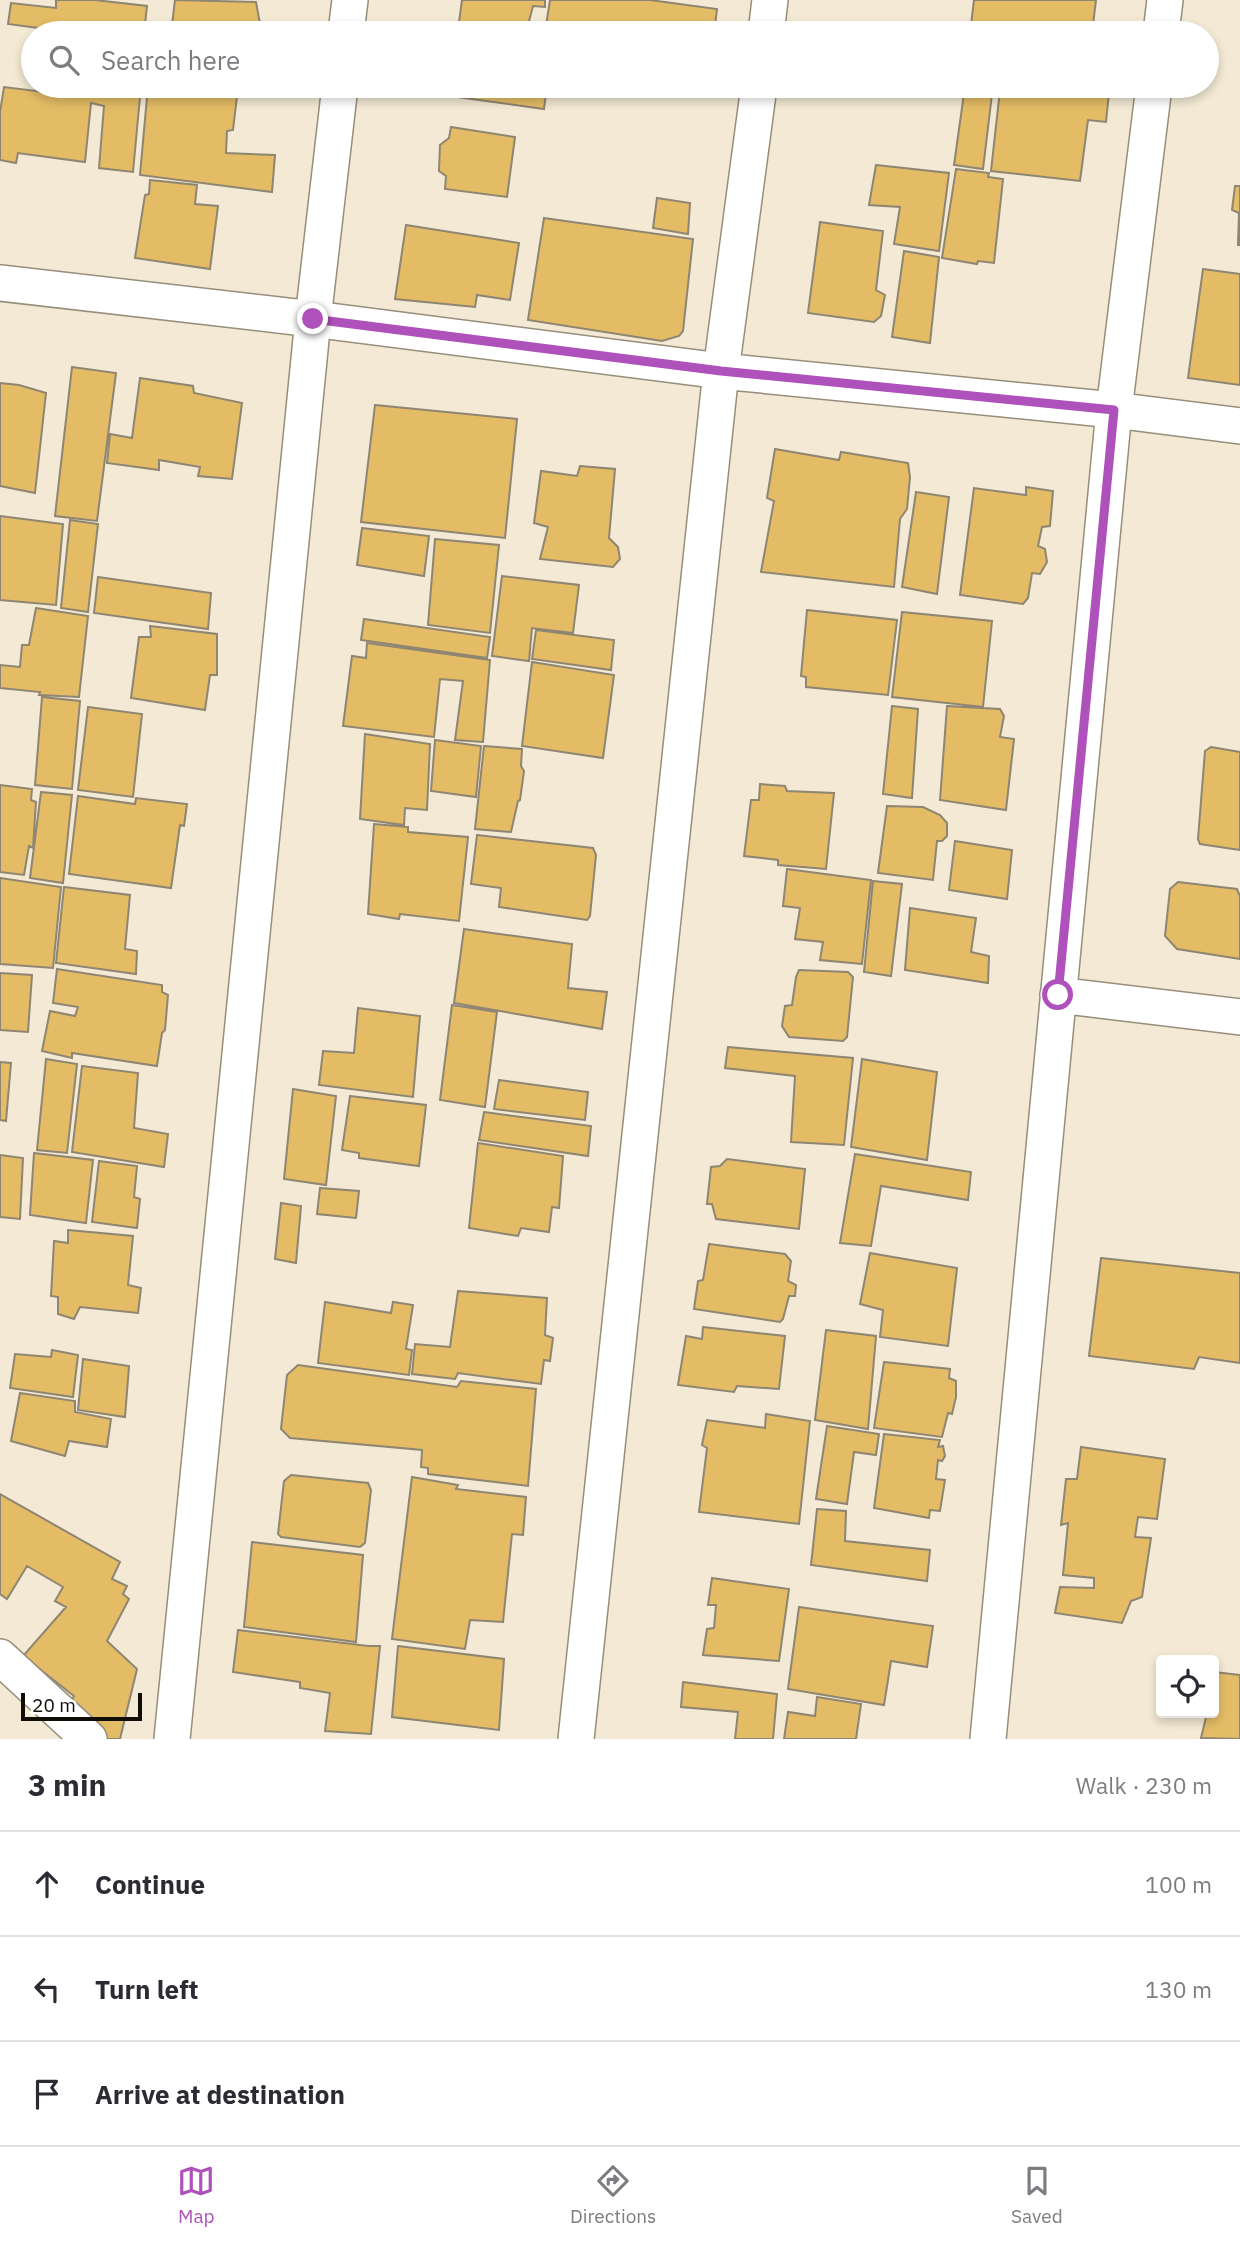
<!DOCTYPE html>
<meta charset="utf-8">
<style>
:root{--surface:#fff;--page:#f7f7f7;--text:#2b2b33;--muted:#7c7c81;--line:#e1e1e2;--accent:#af51bb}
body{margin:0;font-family:"IBM Plex Sans",sans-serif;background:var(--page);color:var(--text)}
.controls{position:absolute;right:21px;bottom:21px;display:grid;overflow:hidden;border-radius:7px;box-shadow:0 4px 10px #0003}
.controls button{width:63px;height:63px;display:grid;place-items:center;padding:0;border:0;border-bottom:2px solid var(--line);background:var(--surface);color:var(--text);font:35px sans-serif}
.scale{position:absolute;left:21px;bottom:18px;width:121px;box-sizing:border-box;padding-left:7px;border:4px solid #100c06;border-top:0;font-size:19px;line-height:24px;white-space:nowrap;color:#100c06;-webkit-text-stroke:5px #fff;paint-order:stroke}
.stop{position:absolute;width:21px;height:21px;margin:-16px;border:5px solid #af51bb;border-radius:50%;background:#fff}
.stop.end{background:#af51bb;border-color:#fff;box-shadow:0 2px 7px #0008}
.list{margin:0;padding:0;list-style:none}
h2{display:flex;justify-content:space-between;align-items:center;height:91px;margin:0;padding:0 28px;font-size:30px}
h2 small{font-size:23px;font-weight:400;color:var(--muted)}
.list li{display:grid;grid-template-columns:46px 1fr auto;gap:21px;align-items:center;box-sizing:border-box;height:105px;padding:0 28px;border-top:2px solid var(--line)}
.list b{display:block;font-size:26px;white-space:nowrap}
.list em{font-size:23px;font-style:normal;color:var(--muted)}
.icon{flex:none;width:38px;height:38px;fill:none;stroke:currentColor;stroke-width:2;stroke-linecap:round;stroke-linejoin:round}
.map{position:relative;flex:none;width:1240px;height:1739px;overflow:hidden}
.search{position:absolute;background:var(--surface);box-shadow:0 4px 10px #0003;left:21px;right:21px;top:21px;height:77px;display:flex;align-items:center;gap:18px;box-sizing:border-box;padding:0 24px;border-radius:38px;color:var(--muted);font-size:26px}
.sheet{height:406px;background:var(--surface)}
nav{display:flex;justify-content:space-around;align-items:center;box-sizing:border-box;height:98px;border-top:2px solid var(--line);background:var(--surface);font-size:19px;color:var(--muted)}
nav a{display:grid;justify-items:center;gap:4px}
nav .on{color:var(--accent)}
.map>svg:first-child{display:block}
</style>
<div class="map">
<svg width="1240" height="1739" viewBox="0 0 1240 1739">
<rect width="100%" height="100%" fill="#f3e9d4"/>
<!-- building -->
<path fill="#e4bc65" stroke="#8e8572" stroke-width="2" d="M 56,0 L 95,0 L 147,6 L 144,33 L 53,33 L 53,30 L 8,24 L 11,3 L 56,8 Z
M 175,0 L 256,2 L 261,29 L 259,33 L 171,33 Z
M 462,0 L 545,0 L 545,7 L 533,6 L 527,29 L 459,22 Z
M 550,0 L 650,0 L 717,9 L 714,33 L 545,32 Z
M 974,0 L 1096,0 L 1092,33 L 1016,33 L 1017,29 L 1002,28 L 1001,33 L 970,33 Z
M 45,86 L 141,86 L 133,172 L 99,168 L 104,106 L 91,103 L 85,162 L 18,153 L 16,163 L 0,160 L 0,112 L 4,87 L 44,92 Z
M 148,86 L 238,88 L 233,130 L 227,131 L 226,153 L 275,155 L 272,192 L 140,175 Z
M 451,86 L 547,86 L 544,109 L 449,96 Z
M 965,86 L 993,86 L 983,169 L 954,165 Z
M 1018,86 L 1044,86 L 1109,93 L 1106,122 L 1088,120 L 1080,181 L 991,171 L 1000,90 L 1017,90 Z
M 451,127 L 515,137 L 507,197 L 445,189 L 446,176 L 439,171 L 440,145 L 449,138 Z
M 876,165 L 949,173 L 939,251 L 894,244 L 900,207 L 869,205 Z
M 956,169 L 989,173 L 988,177 L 1003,179 L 994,263 L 978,261 L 977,264 L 942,258 Z
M 150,180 L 197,185 L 195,204 L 218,206 L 210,269 L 135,258 L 145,195 L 149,194 Z
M 1235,186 L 1240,186 L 1240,245 L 1238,245 L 1239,213 L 1232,210 Z
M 657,198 L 690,203 L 688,234 L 653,228 Z
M 544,218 L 693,239 L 683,331 L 679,336 L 662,341 L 528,320 Z
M 820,222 L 883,231 L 876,290 L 885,295 L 881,316 L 874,322 L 808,313 Z
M 406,225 L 519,243 L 510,300 L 477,295 L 475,307 L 395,299 Z
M 904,251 L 939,257 L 930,343 L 892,337 Z
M 1203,269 L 1240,274 L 1240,385 L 1188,378 Z
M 72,367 L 116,373 L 97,521 L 55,516 Z
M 140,378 L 193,386 L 194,393 L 242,403 L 232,479 L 198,476 L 200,467 L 159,460 L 159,470 L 107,463 L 110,434 L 132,438 Z
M 0,383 L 19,385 L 46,393 L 35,493 L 0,486 Z
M 375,405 L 517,419 L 505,538 L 361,522 Z
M 775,449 L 839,460 L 841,452 L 908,463 L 910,477 L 907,509 L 900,519 L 894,587 L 761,572 L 774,501 L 767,498 Z
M 580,466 L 615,469 L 609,538 L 618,547 L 620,559 L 613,567 L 540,559 L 548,527 L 534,523 L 541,471 L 577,476 Z
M 1026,487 L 1053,491 L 1050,526 L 1042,527 L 1038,546 L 1045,549 L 1047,562 L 1040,574 L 1032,573 L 1028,598 L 1023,604 L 960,595 L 974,488 L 1026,495 Z
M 916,492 L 949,497 L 937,594 L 902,587 Z
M 0,516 L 63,524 L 56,605 L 0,600 Z
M 70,520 L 98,524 L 88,612 L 61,608 Z
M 362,528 L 429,536 L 424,576 L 357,565 Z
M 435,539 L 499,545 L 490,633 L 428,625 Z
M 502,576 L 579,585 L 573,633 L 532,628 L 529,661 L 492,656 Z
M 98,577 L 211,593 L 208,629 L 94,613 Z
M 36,608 L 88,616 L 79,697 L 39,695 L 40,692 L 0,688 L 0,665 L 20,667 L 22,645 L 29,645 Z
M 807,610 L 897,620 L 888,695 L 806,687 L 806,677 L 801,676 Z
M 902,612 L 992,621 L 983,707 L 892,697 Z
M 364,619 L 490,637 L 487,658 L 361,640 Z
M 150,626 L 217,634 L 217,675 L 210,675 L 205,710 L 131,698 L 139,637 L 151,637 Z
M 536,630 L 614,640 L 611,670 L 532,659 Z
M 367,643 L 490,660 L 483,742 L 455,740 L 463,681 L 440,679 L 434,737 L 343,726 L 352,656 L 366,658 Z
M 532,662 L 614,675 L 603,758 L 522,746 Z
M 42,697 L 80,701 L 72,789 L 35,785 Z
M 892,706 L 918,709 L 912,798 L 883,794 Z
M 947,706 L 1000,709 L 1004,716 L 1000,737 L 1014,739 L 1006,810 L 940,800 Z
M 88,707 L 142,714 L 133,797 L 78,790 Z
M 365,734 L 430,744 L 427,810 L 405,808 L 404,825 L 360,819 Z
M 435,740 L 481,746 L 476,797 L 431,791 Z
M 484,746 L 522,749 L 521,766 L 524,771 L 520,800 L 518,801 L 511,832 L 475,829 Z
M 1211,747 L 1240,752 L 1240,850 L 1200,844 L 1198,839 L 1205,751 Z
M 760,784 L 785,786 L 787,791 L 834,793 L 826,869 L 778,865 L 778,860 L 744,856 L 751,800 L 759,800 Z
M 0,785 L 32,789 L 31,800 L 36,802 L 33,848 L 29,846 L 24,875 L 0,872 Z
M 41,792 L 72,795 L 63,883 L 30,878 Z
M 78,796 L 135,804 L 136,798 L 187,804 L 184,826 L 180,825 L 171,888 L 69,874 Z
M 887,806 L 923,807 L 940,815 L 947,823 L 947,836 L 942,841 L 937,841 L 933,880 L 878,873 Z
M 374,824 L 408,827 L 408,832 L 468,837 L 459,921 L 400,914 L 399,919 L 368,914 Z
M 477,835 L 593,848 L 596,855 L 590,916 L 587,920 L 499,907 L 501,888 L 471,884 Z
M 955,841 L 1012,850 L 1007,899 L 949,890 Z
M 787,869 L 871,880 L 862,964 L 820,960 L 823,942 L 795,939 L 800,908 L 783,906 Z
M 0,878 L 61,887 L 53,968 L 0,964 Z
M 873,881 L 902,884 L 891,976 L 864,972 Z
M 1178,882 L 1237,889 L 1240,896 L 1240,959 L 1177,949 L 1165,936 L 1170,889 Z
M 64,887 L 130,895 L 125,949 L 137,951 L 136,974 L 56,963 Z
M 910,908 L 976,918 L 971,952 L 989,956 L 988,983 L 905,970 Z
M 464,929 L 572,944 L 568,988 L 607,992 L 602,1029 L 454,1003 Z
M 57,969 L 162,985 L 162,992 L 168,995 L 165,1030 L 162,1033 L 157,1066 L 72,1053 L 72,1058 L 42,1051 L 50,1011 L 75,1016 L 78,1007 L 53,1003 Z
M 799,970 L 848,972 L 853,977 L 847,1037 L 843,1041 L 789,1037 L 782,1026 L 785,1006 L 792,1005 L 796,977 Z
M 0,973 L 32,975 L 28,1032 L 0,1030 Z
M 452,1005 L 497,1012 L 485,1107 L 440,1100 Z
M 358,1008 L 420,1016 L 413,1097 L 319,1085 L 323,1051 L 354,1053 Z
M 728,1047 L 853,1058 L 844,1145 L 791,1142 L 795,1076 L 725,1068 Z
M 46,1059 L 77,1064 L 67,1153 L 37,1150 Z
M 862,1059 L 937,1072 L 927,1160 L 851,1147 Z
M 0,1062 L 11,1063 L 6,1121 L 0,1120 Z
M 82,1066 L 138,1073 L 134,1128 L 168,1134 L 164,1167 L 72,1152 Z
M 499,1080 L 588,1092 L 585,1120 L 494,1109 Z
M 293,1089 L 336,1096 L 326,1185 L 284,1179 Z
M 350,1096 L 426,1105 L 419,1166 L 359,1158 L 359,1153 L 342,1150 Z
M 484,1112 L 591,1126 L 588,1156 L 479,1140 Z
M 478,1143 L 563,1156 L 559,1208 L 552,1207 L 549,1232 L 521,1228 L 518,1236 L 469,1228 Z
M 34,1153 L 93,1160 L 86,1223 L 30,1215 Z
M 855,1154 L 971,1172 L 968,1200 L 881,1186 L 871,1246 L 840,1243 Z
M 0,1155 L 23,1158 L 20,1219 L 0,1217 Z
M 727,1159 L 805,1169 L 799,1229 L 716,1219 L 712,1204 L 707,1204 L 711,1167 L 720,1166 Z
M 99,1161 L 137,1166 L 134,1197 L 140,1199 L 137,1228 L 92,1222 Z
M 320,1188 L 359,1191 L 356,1218 L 317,1214 Z
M 281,1203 L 301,1206 L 296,1263 L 275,1259 Z
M 68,1230 L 133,1236 L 128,1285 L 141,1288 L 138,1313 L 80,1307 L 74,1319 L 58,1314 L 58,1297 L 51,1296 L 54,1241 L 68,1243 Z
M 709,1244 L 785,1254 L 791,1261 L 788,1281 L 796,1285 L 795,1296 L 789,1296 L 783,1319 L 780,1322 L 694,1309 L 698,1281 L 703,1280 Z
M 870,1253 L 957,1268 L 948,1346 L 880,1337 L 883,1310 L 860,1304 Z
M 1101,1258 L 1240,1273 L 1240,1363 L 1199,1357 L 1194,1369 L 1089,1356 Z
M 458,1291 L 547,1298 L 545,1335 L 553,1338 L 550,1361 L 544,1360 L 541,1384 L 458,1373 L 455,1379 L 412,1374 L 415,1344 L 450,1347 Z
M 325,1302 L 391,1313 L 393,1302 L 413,1305 L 406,1349 L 412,1350 L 409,1375 L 318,1363 Z
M 703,1327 L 785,1336 L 779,1389 L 737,1386 L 734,1392 L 678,1385 L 686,1336 L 702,1339 Z
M 826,1330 L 876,1336 L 868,1429 L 815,1420 Z
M 52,1350 L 78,1355 L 73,1397 L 10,1388 L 15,1354 L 51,1357 Z
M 83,1359 L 129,1366 L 125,1417 L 78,1410 Z
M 884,1362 L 950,1369 L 949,1378 L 956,1381 L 956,1397 L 952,1414 L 948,1413 L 942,1437 L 874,1428 Z
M 298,1365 L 457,1387 L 461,1381 L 536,1389 L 528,1486 L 428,1474 L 428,1468 L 421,1467 L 422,1450 L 290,1438 L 281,1429 L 287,1375 Z
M 20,1393 L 75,1401 L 75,1412 L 111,1419 L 107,1447 L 69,1441 L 65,1456 L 11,1441 Z
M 766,1414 L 810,1421 L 799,1524 L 699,1512 L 707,1448 L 702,1445 L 707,1420 L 765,1428 Z
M 827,1426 L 879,1434 L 876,1455 L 854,1452 L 847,1504 L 816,1499 Z
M 884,1434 L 940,1440 L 938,1447 L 943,1446 L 945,1456 L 942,1461 L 938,1460 L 936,1479 L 945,1480 L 940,1511 L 930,1510 L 929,1518 L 874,1508 Z
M 1081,1447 L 1165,1459 L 1157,1519 L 1138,1517 L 1135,1537 L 1151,1538 L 1142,1597 L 1131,1601 L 1122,1623 L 1055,1613 L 1060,1587 L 1094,1588 L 1094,1578 L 1063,1575 L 1068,1523 L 1061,1525 L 1066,1479 L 1077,1479 Z
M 291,1475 L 368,1483 L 371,1490 L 365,1543 L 360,1547 L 281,1537 L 278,1534 L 284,1481 Z
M 412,1477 L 458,1485 L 456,1489 L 526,1497 L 523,1535 L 512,1534 L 503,1622 L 470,1620 L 465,1649 L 392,1639 Z
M 0,1494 L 120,1562 L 112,1579 L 127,1586 L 123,1594 L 129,1599 L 107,1641 L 137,1669 L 120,1739 L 107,1739 L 71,1702 L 74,1696 L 23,1656 L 66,1607 L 55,1601 L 63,1587 L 27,1566 L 7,1599 L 0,1594 Z
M 817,1509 L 846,1511 L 845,1541 L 930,1550 L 927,1581 L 811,1565 Z
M 252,1542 L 363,1555 L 356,1642 L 244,1627 Z
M 712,1578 L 789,1589 L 779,1661 L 703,1655 L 707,1629 L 714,1628 L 716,1605 L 708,1605 Z
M 799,1607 L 933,1626 L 927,1667 L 891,1661 L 884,1705 L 788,1689 Z
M 238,1630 L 368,1646 L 380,1646 L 371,1734 L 325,1731 L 330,1693 L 300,1688 L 300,1682 L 233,1672 Z
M 398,1646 L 504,1659 L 499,1730 L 392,1717 Z
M 1214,1672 L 1240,1675 L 1240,1739 L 1201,1738 L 1207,1713 L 1214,1713 Z
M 683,1682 L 777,1694 L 773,1739 L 735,1739 L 738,1712 L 681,1707 Z
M 817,1697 L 861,1704 L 856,1739 L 784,1739 L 788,1712 L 815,1716 Z"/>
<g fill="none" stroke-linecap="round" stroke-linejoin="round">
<defs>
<path id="minor" d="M 346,33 L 350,0
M 766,33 L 770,0
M 1161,33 L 1165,0
M 0,283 L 313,319 L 721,371 L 1114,410 L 1240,426
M 1058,995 L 1240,1017
M 0,1657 L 89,1739
M 172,1739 L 313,319 L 340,86
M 576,1739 L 721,371 L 759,86
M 988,1739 L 1114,410 L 1154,86"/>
</defs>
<!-- minor casing -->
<use href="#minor" stroke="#978e7b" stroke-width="38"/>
<!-- minor -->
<use href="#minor" stroke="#fff" stroke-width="35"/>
</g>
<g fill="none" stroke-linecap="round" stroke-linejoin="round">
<!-- route -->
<path stroke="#af51bb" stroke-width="9" d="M 313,319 L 721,371 L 1114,410 L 1058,995"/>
</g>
</svg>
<div class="controls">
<button><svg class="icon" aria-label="locate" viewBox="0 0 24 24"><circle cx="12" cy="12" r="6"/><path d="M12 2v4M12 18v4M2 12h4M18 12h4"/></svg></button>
</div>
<div class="scale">20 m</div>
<div class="stop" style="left:1058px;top:995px"></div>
<div class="stop end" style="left:313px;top:319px"></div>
<div class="search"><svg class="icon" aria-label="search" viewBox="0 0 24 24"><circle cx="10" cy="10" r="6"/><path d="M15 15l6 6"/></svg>Search here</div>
</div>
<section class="sheet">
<h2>3 min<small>Walk · 230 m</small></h2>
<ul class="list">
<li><svg class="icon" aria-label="ahead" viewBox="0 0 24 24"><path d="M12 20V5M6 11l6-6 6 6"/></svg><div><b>Continue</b></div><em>100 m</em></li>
<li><svg class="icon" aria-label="left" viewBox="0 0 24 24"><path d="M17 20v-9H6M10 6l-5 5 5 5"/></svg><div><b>Turn left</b></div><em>130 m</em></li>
<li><svg class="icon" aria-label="arrive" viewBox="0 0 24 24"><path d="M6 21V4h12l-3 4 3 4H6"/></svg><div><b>Arrive at destination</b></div></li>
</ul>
</section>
<nav>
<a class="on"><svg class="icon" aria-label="map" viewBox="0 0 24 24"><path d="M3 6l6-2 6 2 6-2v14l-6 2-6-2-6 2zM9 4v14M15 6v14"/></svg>Map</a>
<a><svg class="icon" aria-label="directions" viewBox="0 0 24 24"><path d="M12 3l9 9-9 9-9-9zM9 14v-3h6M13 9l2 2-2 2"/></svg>Directions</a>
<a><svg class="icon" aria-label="saved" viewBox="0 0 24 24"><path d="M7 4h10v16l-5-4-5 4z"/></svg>Saved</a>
</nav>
